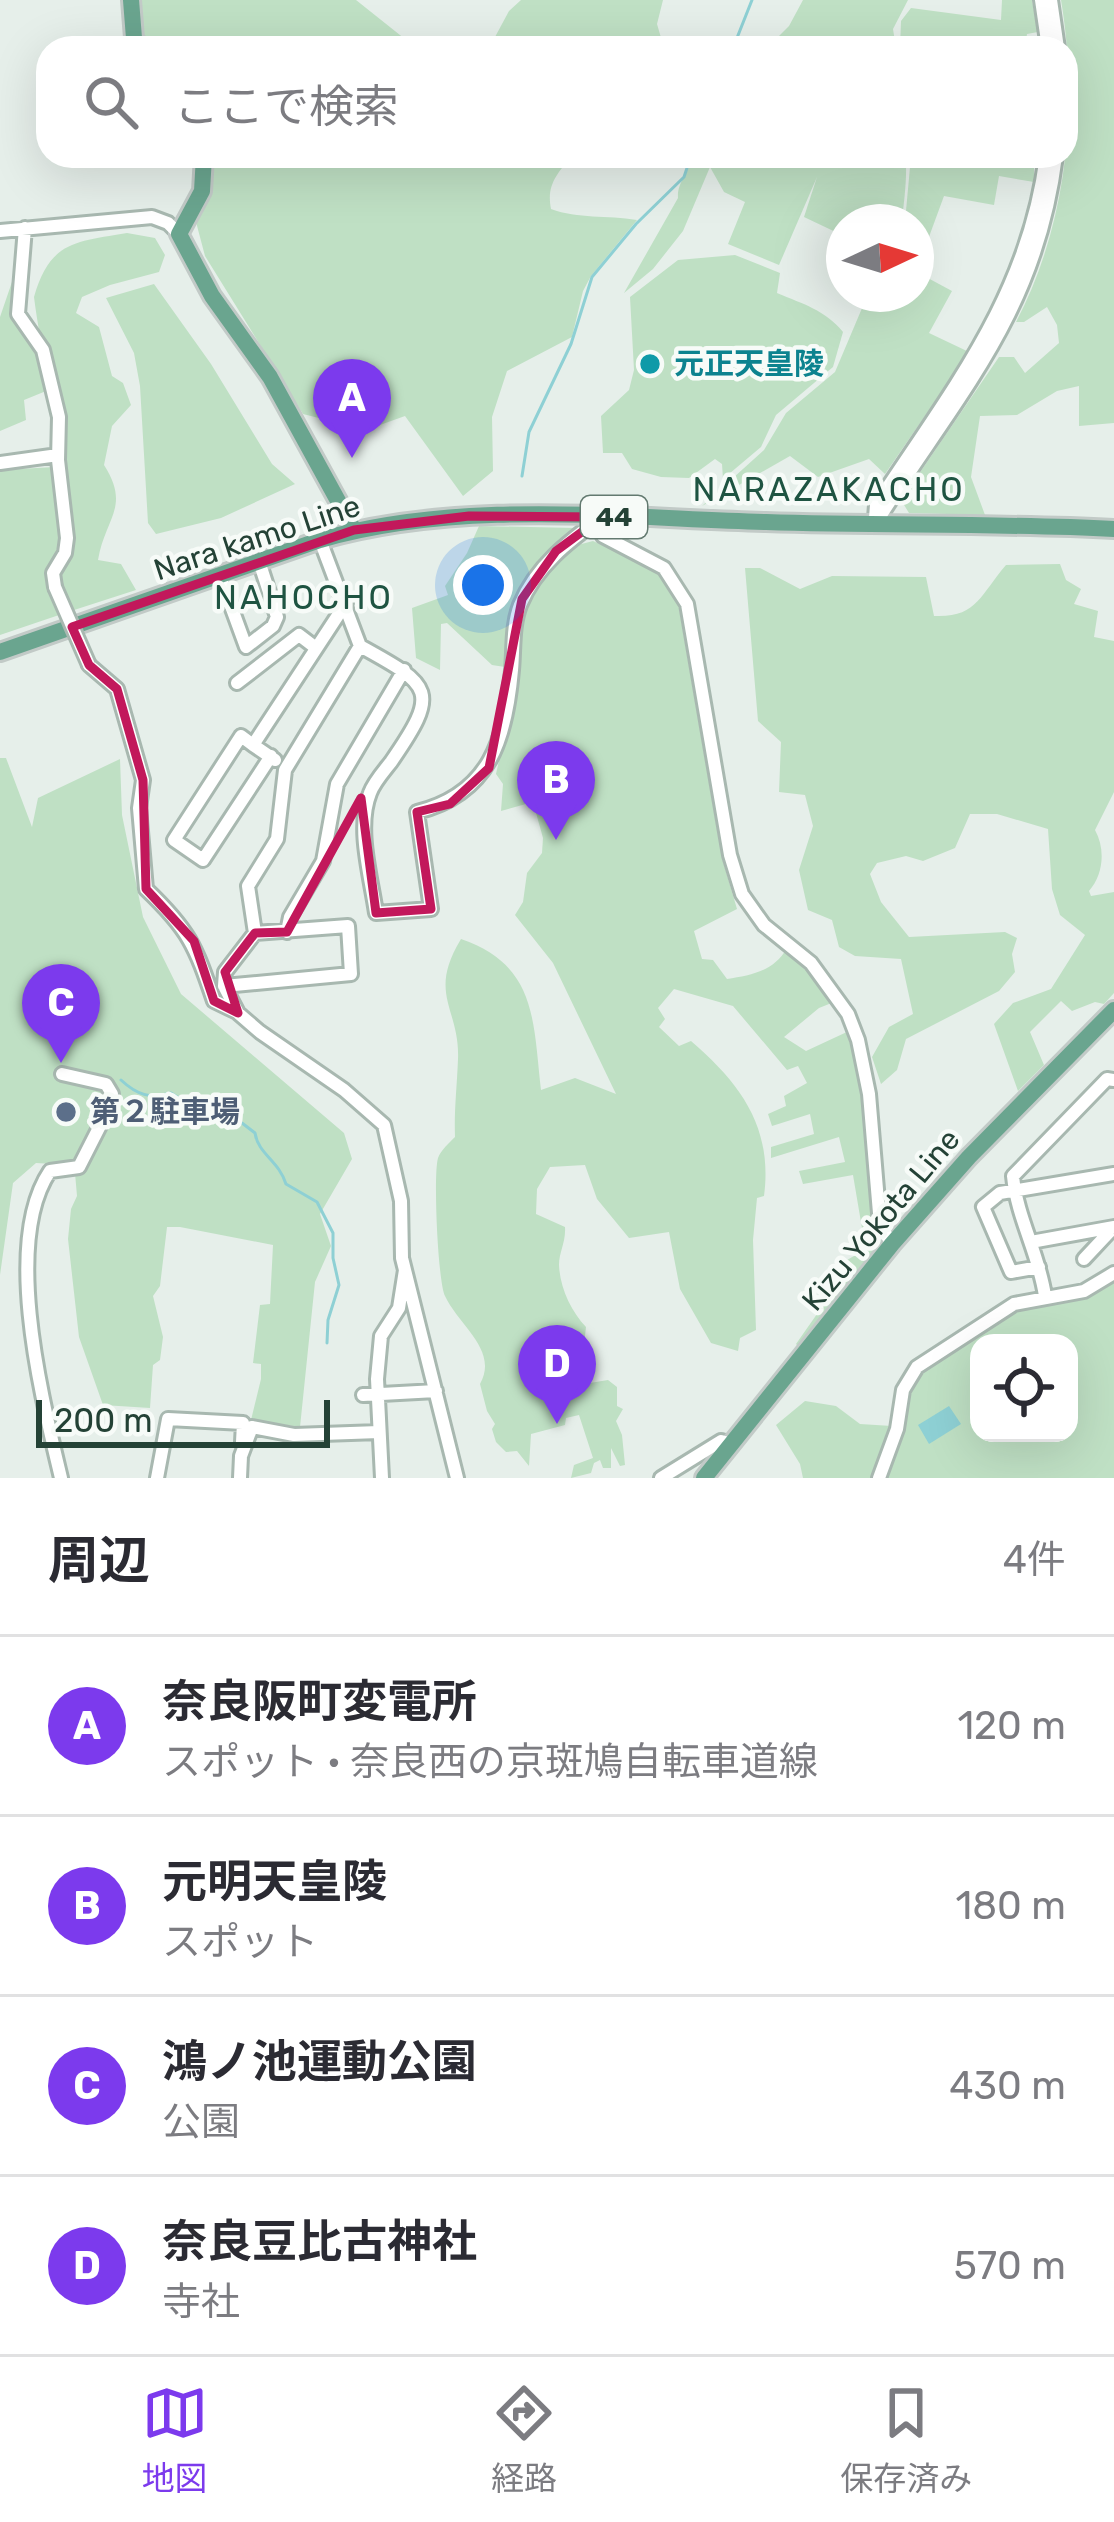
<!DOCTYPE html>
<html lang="ja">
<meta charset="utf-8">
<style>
:root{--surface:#fff;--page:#f7f7f7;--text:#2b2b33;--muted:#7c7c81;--line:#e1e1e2;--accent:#7c3aed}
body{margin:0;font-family:Rubik,"Noto Sans JP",sans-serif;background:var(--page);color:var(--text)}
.controls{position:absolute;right:36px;bottom:36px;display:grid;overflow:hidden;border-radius:24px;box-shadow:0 12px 48px #0002}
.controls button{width:108px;height:108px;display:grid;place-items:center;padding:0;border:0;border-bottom:3px solid var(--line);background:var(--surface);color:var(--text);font:60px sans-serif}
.compass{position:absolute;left:826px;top:204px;width:108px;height:108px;border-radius:50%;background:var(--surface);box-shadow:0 12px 48px #0002;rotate:86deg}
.scale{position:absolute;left:36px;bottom:30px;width:294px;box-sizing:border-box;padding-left:12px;border:6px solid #244236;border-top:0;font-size:33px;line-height:42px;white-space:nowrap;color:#244236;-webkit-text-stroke:9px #f7fbf8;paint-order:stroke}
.you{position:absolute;left:483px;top:585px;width:42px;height:42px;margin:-30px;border:9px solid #fff;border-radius:50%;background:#1a73e8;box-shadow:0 0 0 18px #1a73e833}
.badge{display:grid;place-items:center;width:78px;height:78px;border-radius:50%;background:var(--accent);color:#fff;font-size:39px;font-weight:700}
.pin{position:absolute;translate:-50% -99px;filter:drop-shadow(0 3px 6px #0008)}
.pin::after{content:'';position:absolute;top:63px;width:42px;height:36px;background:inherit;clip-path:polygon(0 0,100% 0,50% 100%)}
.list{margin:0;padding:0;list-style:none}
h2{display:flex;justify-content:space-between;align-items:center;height:156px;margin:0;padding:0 48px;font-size:51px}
h2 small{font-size:39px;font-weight:400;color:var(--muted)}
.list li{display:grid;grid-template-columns:78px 1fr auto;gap:36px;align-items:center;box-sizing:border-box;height:180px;padding:0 48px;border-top:3px solid var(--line)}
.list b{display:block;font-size:45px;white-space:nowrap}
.list p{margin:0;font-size:39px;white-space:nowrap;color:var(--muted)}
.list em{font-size:39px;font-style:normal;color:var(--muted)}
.icon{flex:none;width:66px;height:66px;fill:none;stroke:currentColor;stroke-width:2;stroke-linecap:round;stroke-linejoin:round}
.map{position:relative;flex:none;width:1114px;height:1478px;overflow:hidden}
.search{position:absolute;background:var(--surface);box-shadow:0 12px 48px #0002;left:36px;right:36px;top:36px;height:132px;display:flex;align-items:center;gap:30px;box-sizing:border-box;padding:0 42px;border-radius:36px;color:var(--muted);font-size:45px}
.sheet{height:876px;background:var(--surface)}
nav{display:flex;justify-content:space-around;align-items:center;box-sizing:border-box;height:168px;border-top:3px solid var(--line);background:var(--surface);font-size:33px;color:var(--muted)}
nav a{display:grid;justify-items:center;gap:6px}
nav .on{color:var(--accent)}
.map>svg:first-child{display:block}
</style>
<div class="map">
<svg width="1114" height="1478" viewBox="0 0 1114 1478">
<rect width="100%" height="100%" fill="#e6efea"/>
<!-- green -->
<path fill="#bfe0c4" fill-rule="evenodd" d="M 139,0 L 356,0 L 415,47 L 478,47 L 495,37 L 509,11 L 521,0 L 663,0 L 657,24 L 664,48 L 141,48 Z
M 803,0 L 908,0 L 893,29 L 896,48 L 767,48 L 789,26 Z
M 1002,0 L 1032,0 L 1038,32 L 1027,34 L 1025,48 L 900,48 L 901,21 L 911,8 L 1001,20 Z
M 1061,0 L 1114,0 L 1114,423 L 1079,426 L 1079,386 L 1057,391 L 1017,415 L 980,416 L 971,477 L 985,515 L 909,513 L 901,500 L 999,357 L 1014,357 L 1025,373 L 1059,343 L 1057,325 L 1047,307 L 1024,322 L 1016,322 C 1067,225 1079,107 1061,0 Z
M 208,156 L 571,156 C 558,174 546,184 551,209 C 578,219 607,215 637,220 L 591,276 L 583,291 L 572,337 L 507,371 L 492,417 L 493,471 L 463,496 L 405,416 L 366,430 L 303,414 L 205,256 L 196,222 Z
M 693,156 L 905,156 C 908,172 904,202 902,220 L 844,222 L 844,236 L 804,217 L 817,177 L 779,265 L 728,244 L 745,202 L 724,192 L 710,167 L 683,231 L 653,269 L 624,293 L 678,198 C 677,182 689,173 693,156 Z
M 911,156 L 1034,156 L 1034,182 L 999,176 L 994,205 L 944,196 L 926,245 L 926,277 L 952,291 L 929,333 L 969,352 L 885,474 L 869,459 L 818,477 L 790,456 L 702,506 L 764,450 L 786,413 L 835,372 L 868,294 L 916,294 L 916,222 L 905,222 Z
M 127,233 L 155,238 L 165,255 L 159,272 L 110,285 L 82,297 L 76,313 L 99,327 L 112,376 L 123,383 L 131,405 L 112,426 L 104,465 C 131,507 105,518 98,560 L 121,564 L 136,590 L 71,611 L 57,579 C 83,522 42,365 34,297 C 50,241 75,242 127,233 Z
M 735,255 L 780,273 L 777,293 C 803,304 825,310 843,332 L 833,367 L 776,415 L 761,447 L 723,479 L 722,464 L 715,459 L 689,478 L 661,477 L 632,469 L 622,453 L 603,453 L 601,416 L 629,390 L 634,370 L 630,297 L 678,260 Z
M 13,279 L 14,313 L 42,355 L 51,389 L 24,400 L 26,420 L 0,431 L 0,317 Z
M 154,284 L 211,364 L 272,464 L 295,484 L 221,518 L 156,534 L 148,523 L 140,386 L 134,353 L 106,298 Z
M 55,467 L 62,535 L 48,574 L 62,614 L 0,635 L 0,470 Z
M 479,526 L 575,528 C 567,540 555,546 546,556 C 517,587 509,626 505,667 L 492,665 L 447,623 L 441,624 L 440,670 L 416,658 L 412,608 L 448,595 L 445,586 L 467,553 Z
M 593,541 L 659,571 L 677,596 L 722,858 L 737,909 L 694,931 L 702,959 L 713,960 L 727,979 C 752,975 774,971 787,948 L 809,968 L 834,1002 L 819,1008 L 784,1037 L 806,1051 L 849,1031 L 864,1088 L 875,1244 L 871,1256 L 799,1347 L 796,1344 L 850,1267 L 847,1260 L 861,1252 L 856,1238 L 863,1234 L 853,1175 L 803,1184 L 799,1171 L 845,1162 L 839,1137 L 771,1158 L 771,1147 L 814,1134 L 810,1114 L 772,1126 L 768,1114 L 786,1106 L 784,1096 L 807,1083 L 798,1066 L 787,1070 L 733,1006 L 674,989 L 658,1008 L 665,1019 L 659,1027 L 679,1046 L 691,1041 C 741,1084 773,1128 764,1196 L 757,1198 L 753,1240 L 756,1330 L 740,1338 L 738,1351 L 711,1343 L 680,1289 L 669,1232 L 629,1238 L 597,1199 L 585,1165 L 550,1167 L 537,1189 L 536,1214 L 565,1227 C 566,1242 559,1252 559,1265 C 560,1288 571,1311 586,1327 L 582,1363 L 590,1383 L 608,1380 L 617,1387 L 617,1406 L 623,1409 L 616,1421 L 622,1435 L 625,1465 L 620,1466 L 611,1448 L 611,1468 L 603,1468 L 600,1460 L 594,1463 L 591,1473 L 571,1478 L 574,1465 L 593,1458 L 579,1415 L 566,1418 L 565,1425 L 531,1434 L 529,1466 L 517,1451 L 506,1452 L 496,1442 L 492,1429 L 495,1424 L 487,1411 L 480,1384 C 499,1350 459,1326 445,1296 C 438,1283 433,1175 438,1158 C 441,1150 449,1143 455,1137 C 454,1110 457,1086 458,1059 C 460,1008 427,995 461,939 C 537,965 533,1021 541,1090 L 575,1078 L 616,1094 L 553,963 L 515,915 L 523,902 L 527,873 L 542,853 L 543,838 L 533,802 L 501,811 L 503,784 L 496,774 L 515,689 L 522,607 L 547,568 L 574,546 Z
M 1060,564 L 1066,580 L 1081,589 L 1074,604 L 1098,611 L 1094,637 L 1114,641 L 1114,792 L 1095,830 C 1106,850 1103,875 1089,891 L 1091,896 L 1114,892 L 1114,993 L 1104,1004 L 1095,1002 L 1072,1011 L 1061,1001 L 1030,1032 L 1044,1065 L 1018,1091 L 994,1024 L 1013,1003 L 1051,989 L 1085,935 L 1060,915 L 1052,889 L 1048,829 L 997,814 L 970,814 L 955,848 L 923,861 L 906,856 L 877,863 L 870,874 L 881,902 L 909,937 L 1005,932 L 1017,938 L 1012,954 L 1015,972 L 999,991 L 906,1039 L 897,1070 L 881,1084 L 872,1057 L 889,1027 L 913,1014 L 901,959 L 855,956 L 839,947 L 832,920 L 808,910 L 799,870 L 813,826 L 805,795 L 779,792 L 781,742 L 758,721 L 745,568 L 760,568 L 800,589 L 832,576 L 926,577 L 934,616 C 977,618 980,595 1006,565 Z
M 0,758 L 6,758 L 32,827 L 38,798 L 120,759 L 122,815 L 143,917 L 181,994 L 344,1133 L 352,1159 L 320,1214 L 331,1246 L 315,1282 L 300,1427 L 251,1420 L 261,1379 L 261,1364 L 253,1363 L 260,1305 L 270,1304 L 273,1245 L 180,1227 L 167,1227 L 160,1286 L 153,1296 L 163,1337 L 160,1360 L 153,1365 L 150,1408 L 103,1405 L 79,1337 L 68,1239 L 71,1209 L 77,1196 L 75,1173 L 117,1094 L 114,1084 L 100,1116 L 70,1165 L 36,1163 L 13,1183 L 0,1275 Z
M 1114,1280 L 1114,1478 L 886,1478 L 903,1434 L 910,1385 L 918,1374 L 1016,1308 L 1093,1293 ZM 979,1343 L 1069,1343 L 1069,1433 L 979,1433 Z
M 805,1401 L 836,1406 L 860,1424 L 892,1426 L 872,1478 L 803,1478 L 800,1464 L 776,1425 Z"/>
<!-- water -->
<path fill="#8ed0d4" d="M 949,1406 L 961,1424 L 929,1444 L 918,1425 Z"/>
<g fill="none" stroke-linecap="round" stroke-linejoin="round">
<!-- stream -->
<path stroke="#8ed0d4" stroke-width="3" d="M 733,48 L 752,0
M 522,476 L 529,432 L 571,344 L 592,277 L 636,224 L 684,177 L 691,156
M 121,1080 C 137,1095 150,1099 171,1093 L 212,1119 L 242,1123 L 255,1133 C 258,1154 279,1161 286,1184 L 317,1202 L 333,1233 L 333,1258 L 339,1285 L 328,1320 L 327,1343"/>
<defs>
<path id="minor" d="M 1041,0 L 1048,48
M 1051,0 L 1058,48
M 25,228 L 18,314 L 43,350 L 59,417 L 58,460 L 67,538 L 65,553 L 53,573 L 55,587
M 0,231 L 152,217 L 168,223 L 179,234
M 0,463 L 58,455
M 602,517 L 603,536 L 664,568 L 687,604 L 730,855 L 742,894 L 764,925 L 811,963 L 848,1014 L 858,1040 L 869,1094 L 880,1225 L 892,1244
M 875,518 L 876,505 C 951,390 1028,297 1046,156
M 874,526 C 955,397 1036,316 1056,156
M 320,540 L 360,646 L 285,770 L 277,839 L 248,886 L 255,933 L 225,972 L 224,986 L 238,1013 L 260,1032 L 344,1090 L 384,1125 L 401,1201 L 402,1258 L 457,1478
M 220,576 L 246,647 L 273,626 L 277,617 L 259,561
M 360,646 C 433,686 440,691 391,762 C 384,771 374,782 370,793 C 356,828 371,877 376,913 L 431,909 L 417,812 C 490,794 506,739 512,670 C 514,648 512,626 520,605 C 536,566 569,541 602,517
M 89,665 L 117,689 L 143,780 L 139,808 L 146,889 C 189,930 195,945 214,1001 L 237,1012
M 237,683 L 299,635 L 316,648
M 253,745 L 241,736 L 174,840 L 203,860 L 271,756
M 275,760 L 253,745 L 346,603
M 287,932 L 290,917 L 323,861 L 337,784 L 404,670
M 224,986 L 351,974 L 348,926 L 255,933
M 1031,1242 L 1114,1227
M 1084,1259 L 1113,1228
M 1039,1267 L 1011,1272 L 983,1207 L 1000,1193 L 1114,1174
M 1045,1296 C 1039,1254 1017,1218 1013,1176 L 1107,1079 L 1114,1080
M 363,1395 L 436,1391
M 61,1478 C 42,1398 2,1242 50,1171 L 79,1167 L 107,1112 L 112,1094 L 106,1084 L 62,1074
M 157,1478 L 168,1419 L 243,1423 L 242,1442
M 240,1478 L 241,1456 L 252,1427 L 294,1435 L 379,1432
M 382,1478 L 377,1379 L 381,1336 L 399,1308 L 405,1270
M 661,1478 L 721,1441 L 732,1444
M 879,1478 L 897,1429 L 903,1390 L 917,1367 L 1014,1304 L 1084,1291 L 1114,1273"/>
<path id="major" d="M 131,0 L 134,38 L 140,48
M 204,156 L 202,191 L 179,234 L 212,296 L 270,377 L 354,530
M 0,652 L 320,540 C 462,499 620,518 766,522 C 882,526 998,523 1114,529
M 704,1478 L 892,1244 L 969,1157 L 1114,1010"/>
</defs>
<!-- minor casing -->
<use href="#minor" stroke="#a8b8b0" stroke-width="18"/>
<!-- major casing -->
<use href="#major" stroke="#c2cac7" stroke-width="22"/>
<!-- minor -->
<use href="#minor" stroke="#fff" stroke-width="12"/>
<!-- major -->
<use href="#major" stroke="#6aa58f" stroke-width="16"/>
<defs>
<path id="minor-bridge" d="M 55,587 L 89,665"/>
</defs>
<!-- minor-bridge casing -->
<use href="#minor-bridge" stroke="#a8b8b0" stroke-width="18" stroke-linecap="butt"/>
<!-- minor-bridge -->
<use href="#minor-bridge" stroke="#fff" stroke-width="12"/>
</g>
<!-- marked area -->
<path fill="none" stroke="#c2185b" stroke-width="9" stroke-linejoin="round" d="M 469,516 L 602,517 L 556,551 L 522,599 L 489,768 L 450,804 L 417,812 L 431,909 L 376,913 L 361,798 L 287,932 L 255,933 L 225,972 L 238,1013 L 214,1001 L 194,941 L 146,889 L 143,780 L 117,689 L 89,665 L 72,627 L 354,530 Z"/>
<!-- markers -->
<circle fill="#0f9aa8" stroke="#f7fbf8" stroke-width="4.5" cx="650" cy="364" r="12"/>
<circle fill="#5c6f8a" stroke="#f7fbf8" stroke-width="4.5" cx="66" cy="1112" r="12"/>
<g text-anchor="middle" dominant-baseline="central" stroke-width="9" stroke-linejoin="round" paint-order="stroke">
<!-- shield labels -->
<rect fill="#f7fbf8" stroke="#637a70" stroke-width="3" x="581" y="496" width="66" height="42" rx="9"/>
<g font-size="27" font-weight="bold" fill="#244236">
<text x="614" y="517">44</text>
</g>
<!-- culture labels -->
<g font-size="30" font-weight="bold" fill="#0d838f" stroke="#f7fbf8" text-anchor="start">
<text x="674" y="364">元正天皇陵</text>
</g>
<!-- street labels -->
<g font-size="30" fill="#244236" stroke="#f7fbf8">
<text transform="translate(257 538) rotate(-18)">Nara kamo Line</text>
<text transform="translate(881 1220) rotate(-50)">Kizu Yokota Line</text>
</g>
<!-- service labels -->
<g font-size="30" font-weight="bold" fill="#4e5e75" stroke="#f7fbf8" text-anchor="start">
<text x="90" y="1112">第２駐車場</text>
</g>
<!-- neighbourhood labels -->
<g font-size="33" letter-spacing="3" fill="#1f5442" stroke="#f7fbf8">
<text x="829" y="489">NARAZAKACHO</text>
<text x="304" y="597">NAHOCHO</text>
</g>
</g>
</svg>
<div class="controls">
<button><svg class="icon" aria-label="locate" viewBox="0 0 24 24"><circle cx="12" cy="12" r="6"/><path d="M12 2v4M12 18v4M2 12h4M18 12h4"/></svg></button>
</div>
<svg class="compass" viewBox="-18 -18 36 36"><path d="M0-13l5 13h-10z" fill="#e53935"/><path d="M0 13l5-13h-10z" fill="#7c7c81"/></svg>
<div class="scale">200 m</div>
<div class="you"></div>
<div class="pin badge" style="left:352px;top:458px">A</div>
<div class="pin badge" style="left:556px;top:840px">B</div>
<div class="pin badge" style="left:61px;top:1063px">C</div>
<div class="pin badge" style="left:557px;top:1424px">D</div>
<div class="search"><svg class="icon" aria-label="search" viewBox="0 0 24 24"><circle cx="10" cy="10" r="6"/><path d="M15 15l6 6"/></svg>ここで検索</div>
</div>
<section class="sheet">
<h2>周辺<small>4件</small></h2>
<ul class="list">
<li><span class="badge">A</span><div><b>奈良阪町変電所</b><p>スポット · 奈良西の京斑鳩自転車道線</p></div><em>120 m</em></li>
<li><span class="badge">B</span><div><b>元明天皇陵</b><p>スポット</p></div><em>180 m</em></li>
<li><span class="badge">C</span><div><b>鴻ノ池運動公園</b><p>公園</p></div><em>430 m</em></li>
<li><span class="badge">D</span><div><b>奈良豆比古神社</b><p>寺社</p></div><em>570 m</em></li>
</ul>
</section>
<nav>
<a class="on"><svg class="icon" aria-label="map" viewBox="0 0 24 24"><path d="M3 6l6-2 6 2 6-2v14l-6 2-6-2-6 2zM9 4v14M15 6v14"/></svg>地図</a>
<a><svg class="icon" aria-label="directions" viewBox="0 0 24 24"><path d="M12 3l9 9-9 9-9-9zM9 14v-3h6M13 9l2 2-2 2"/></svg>経路</a>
<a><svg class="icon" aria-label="saved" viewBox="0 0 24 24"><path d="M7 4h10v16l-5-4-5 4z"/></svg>保存済み</a>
</nav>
